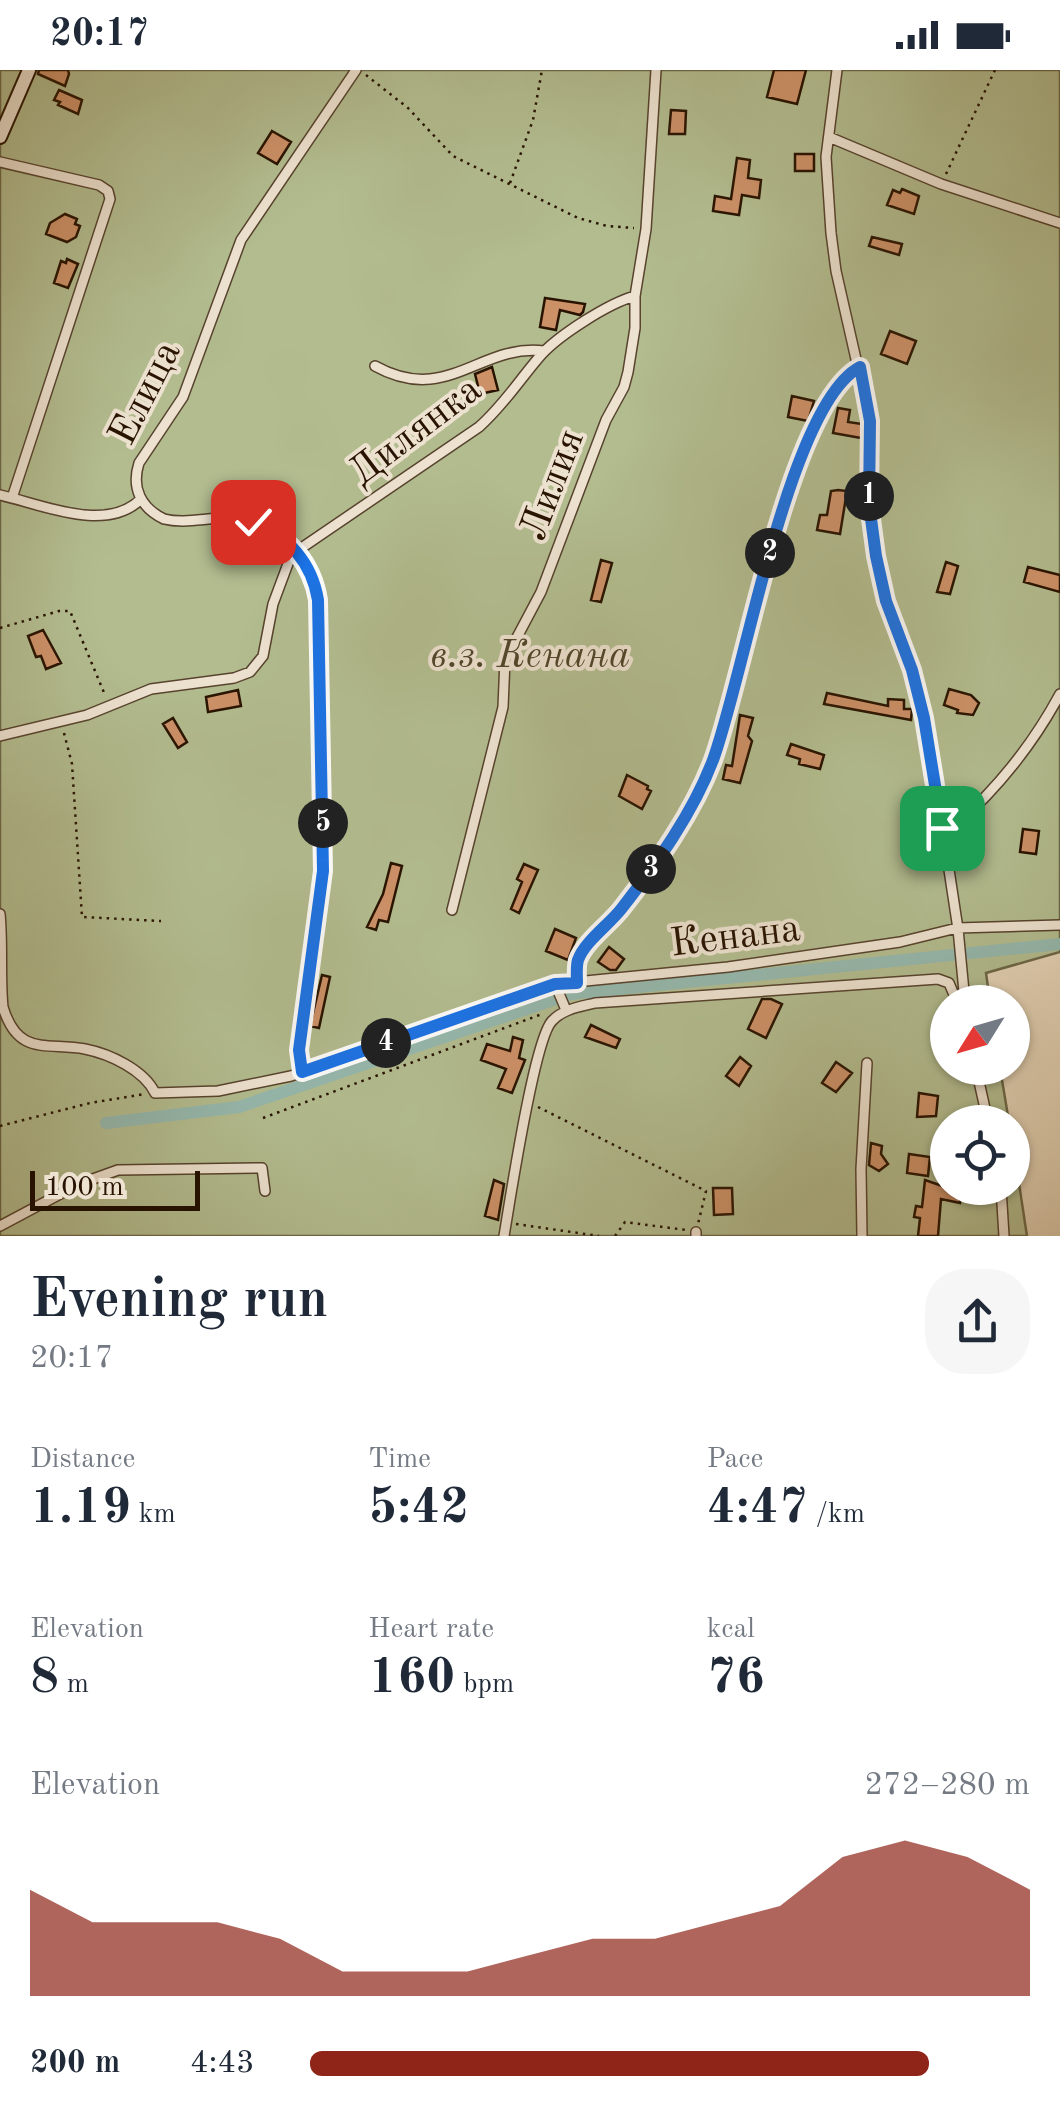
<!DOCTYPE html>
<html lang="en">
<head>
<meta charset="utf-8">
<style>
  :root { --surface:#fff; --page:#f6f6f7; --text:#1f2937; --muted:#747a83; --accent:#8f2418 }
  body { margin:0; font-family:"Old Standard TT",serif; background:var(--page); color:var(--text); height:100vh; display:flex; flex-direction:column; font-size:38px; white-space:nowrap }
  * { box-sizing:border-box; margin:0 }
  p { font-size:32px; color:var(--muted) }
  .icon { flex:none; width:55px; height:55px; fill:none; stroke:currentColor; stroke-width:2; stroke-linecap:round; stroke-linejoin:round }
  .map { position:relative; height:1166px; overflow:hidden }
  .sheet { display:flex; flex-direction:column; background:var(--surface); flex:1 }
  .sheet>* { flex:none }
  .needle { width:65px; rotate:233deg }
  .controls { position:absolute; left:930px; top:915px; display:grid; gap:20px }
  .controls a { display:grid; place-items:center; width:100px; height:100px; border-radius:50%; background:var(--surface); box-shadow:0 2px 8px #0004; font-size:50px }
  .scale { position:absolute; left:30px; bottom:25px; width:170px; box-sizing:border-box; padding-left:10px; border:5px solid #281300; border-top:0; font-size:28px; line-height:35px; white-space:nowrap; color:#281300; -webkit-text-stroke:8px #ede2d0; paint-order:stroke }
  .pin { position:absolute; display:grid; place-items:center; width:85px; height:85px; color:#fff; margin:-42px; border-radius:20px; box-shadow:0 5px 15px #0006 }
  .km { position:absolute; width:50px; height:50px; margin:-25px; border-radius:50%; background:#222; color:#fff; font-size:28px; line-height:50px; text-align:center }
  .round { display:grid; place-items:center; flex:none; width:105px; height:105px; border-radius:40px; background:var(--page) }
  .head { display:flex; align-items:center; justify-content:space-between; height:170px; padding:0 30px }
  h1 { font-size:55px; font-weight:700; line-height:75px }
  .stats { display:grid; grid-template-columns:repeat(3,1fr); gap:15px; height:170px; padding:10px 30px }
  .stats div { display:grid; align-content:center }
  .stats b { font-size:50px; font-weight:700 }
  .stats small { font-size:28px; font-weight:400 }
  .stats p { font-size:28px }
  .chart { height:280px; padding:20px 30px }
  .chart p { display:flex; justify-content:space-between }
  .chart svg { width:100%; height:180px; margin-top:10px; fill:var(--accent); opacity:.7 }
  ul { padding:0 30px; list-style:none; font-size:32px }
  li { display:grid; grid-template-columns:160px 120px 1fr; align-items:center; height:75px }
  li i { height:25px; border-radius:12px; background:var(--accent) }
  .status { display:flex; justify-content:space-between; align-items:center; height:70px; padding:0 50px; background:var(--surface); direction:ltr }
  .status svg { height:28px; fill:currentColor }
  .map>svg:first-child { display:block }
  .green { fill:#b2bc8f; stroke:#6d6848; stroke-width:2.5 }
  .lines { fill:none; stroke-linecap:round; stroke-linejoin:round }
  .canal { stroke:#95b8ad; stroke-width:12 }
  .building { fill:#cd9168; stroke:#281300; stroke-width:2.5 }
  .street-casing { stroke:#57432e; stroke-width:12 }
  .secondary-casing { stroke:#281300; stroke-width:16 }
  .path { stroke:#281300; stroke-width:2.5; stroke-dasharray:2.5 5; stroke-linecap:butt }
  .street { stroke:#ede2d0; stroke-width:9 }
  .secondary { stroke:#ede2d0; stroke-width:12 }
  .route-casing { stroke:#fff; stroke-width:20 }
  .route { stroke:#1a73e8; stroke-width:12 }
  .labels { text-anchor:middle; stroke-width:8; stroke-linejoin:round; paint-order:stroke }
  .street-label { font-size:40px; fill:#281300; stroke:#ede2d0 }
  .park-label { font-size:40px; font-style:italic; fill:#51462b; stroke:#ede2d0 }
</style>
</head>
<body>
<div class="status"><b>20:17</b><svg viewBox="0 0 49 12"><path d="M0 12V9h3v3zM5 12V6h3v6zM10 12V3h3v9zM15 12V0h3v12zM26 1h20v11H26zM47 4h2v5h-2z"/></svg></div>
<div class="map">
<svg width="1060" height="1166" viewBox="0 0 1060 1166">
  <rect width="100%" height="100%" fill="#e3d3b6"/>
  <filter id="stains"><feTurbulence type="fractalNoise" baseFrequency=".002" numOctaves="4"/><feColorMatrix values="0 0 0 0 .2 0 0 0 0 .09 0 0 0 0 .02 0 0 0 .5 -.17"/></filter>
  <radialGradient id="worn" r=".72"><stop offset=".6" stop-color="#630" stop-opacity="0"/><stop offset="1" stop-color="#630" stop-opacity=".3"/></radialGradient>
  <path class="green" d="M0,0h1060v882l-74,21 4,29h-42v66h52l9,54h-61v66h64l1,-44 14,92h-1027z"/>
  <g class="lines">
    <path class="canal" d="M106,1053l133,-16 332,-113 489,-50"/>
  </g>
  <path class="building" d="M39,0h29l1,4 -4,12 -27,-12z
    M774,0h32l-9,34 -30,-7z
    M59,20l23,10 -4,14 -20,-9 2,-3 -6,-2z
    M671,40l15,1 -1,23h-16z
    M272,61l19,11 -14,22 -19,-11z
    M795,84h19v17h-19z
    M737,88l13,2 -2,18 13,2 -2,18 -17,-3 -3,20 -26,-4 2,-15 16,3z
    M902,119l17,7 -5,18 -27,-9 6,-15 7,3z
    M65,144l12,5 -2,5 5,2 -4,11 -9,5 -21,-8 4,-11z
    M872,167l30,7 -3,11 -30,-9z
    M67,189l11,5 -10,24 -14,-5 7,-22 5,2z
    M545,228l40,6 -2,8 -3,3 -20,-5 -4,20 -16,-3z
    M890,261l26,10 -9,23 -26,-10z
    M492,297l6,23 -18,4 -5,-20z
    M792,326l22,5 -6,20 -20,-4z
    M838,338l12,2 -2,12 14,2 -1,14 -28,-5z
    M838,420l9,1 -7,43 -23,-4 3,-15h7l4,-24z
    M601,490l11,3 -11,39 -10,-2z
    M946,492l12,4 -8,28 -13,-2z
    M1028,497l32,8v17l-36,-10z
    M43,560l18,33 -15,6 -5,-13 -5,1 -8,-21z
    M949,619l22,6 8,8 -6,12 -16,-2 1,-3 -14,-5z
    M238,620l3,16 -33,6 -2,-15z
    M827,623l61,13v-7l16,1v9h8l-1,11 -87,-16z
    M740,645l13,3 -5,18 4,5 -12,42 -17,-4 3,-14 6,1z
    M173,648l14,24 -9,6 -15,-24z
    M791,674l33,11 -4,14 -21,-5 1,-5 -13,-4z
    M627,705l21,11 -1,3 4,2 -9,18 -23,-13z
    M1023,759l16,2 -3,23 -16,-2z
    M391,793l11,3 -14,56 -9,-2 -3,10 -9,-3 16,-33z
    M524,794l14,6 -19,43 -8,-4 11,-27 -5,-3z
    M555,859l21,9 -8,22 -22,-9z
    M609,877l15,12 -8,11h-6l-12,-8z
    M322,905l8,2 -11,51 -9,-2z
    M762,929h9l11,5 -16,34 -18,-9z
    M591,955l29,14 -4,9 -31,-11z
    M513,967l10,3 -4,18 6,2 -13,33 -14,-5 8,-19 -25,-9 6,-16 23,7z
    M740,987l11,9 -12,20 -13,-10z
    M836,992l16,11 -16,19 -14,-9z
    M919,1023l19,3 -2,20 -19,1z
    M871,1073l11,3 -1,8 7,10 -9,7 -10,-6z
    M909,1084l21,3 -2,19 -21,-3z
    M494,1110l10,4 -6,36 -13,-4z
    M925,1110l23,8h14l-2,15 -19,-4 -3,37h-20l2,-18 -6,-1 2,-11 6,1z
    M713,1118h19l1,26 -19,1z"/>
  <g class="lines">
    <g class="street-casing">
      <path id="street" d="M837,0l-11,87 5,76 5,38 34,150 -1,83 7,52 10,45 25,69 18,68 29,191 7,73
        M829,67l112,47 119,39
        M0,92l99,23 9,6 2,8 -98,299
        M375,296c72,40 105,-23 169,-15
        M0,425c41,9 106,39 141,4
        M0,666l87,-21 64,-26 83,-11 16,-6 13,-16 10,-52 16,-43 8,-10 182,-124c25,-22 41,-48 62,-72 18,-20 68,-52 94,-59
        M942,758l12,-1c44,-39 78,-81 106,-133
        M452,840l51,-203 2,-47 36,-68 65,-172 18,-33 4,-15 7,-44v-32l11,-67 10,-159
        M0,844c3,29 0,65 3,93 15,50 44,35 82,42 25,5 59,21 70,44l63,-2 73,-15 264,-92 173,-17 172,-25 57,-14 103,-3
        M577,913c0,-7 -1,-16 1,-23 7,-19 32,-36 44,-52 33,-42 70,-91 89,-141 8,-24 16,-48 23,-72 21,-73 61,-293 126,-328
        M555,914l11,26
        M976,998l12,54
        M302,1003l-3,-23 24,-179 -6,-280c-13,-41 -45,-73 -91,-73 -21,0 -42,6 -62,1 -23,-11 -33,-31 -25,-56l44,-66 58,-157 115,-170
        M1001,1118l3,48
        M0,1156l79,-42 39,-14 144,-2 3,23
        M696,1162v4
        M504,1166c6,-35 30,-196 48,-215 11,-12 27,-14 43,-18l343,-24 11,4 8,19
        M862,1166l-1,-67 6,-106"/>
    </g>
    <g class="secondary-casing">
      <path id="secondary" d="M0,67l29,-67"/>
    </g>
    <path class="path" d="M366,5l42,33 45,48 125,62 29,8 27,2
      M946,104l49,-104
      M510,113l23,-63 9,-50
      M0,558l59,-17h11l35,84
      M64,663l8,31 10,153 79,4
      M538,1037l168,84 -8,33
      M263,1048l279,-104
      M0,1056l90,-23 55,-9
      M516,1154l83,12
      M615,1166l10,-14 61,8"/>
    <use href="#street" class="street"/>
    <use href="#secondary" class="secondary"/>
  </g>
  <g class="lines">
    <g class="route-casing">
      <path id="route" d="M253,452c35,13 59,41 65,78l5,271 -24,179 3,22 253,-88 22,-1c0,-7 -1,-16 1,-23 7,-19 32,-36 44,-52 35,-45 71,-95 91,-148 31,-83 76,-356 147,-393l10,54 -1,83 7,52 10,45 26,69 12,48 18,110"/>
    </g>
    <use href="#route" class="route"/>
  </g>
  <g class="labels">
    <g class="street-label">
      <text transform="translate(143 322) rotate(-63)" y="14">Елица</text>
      <text transform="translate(414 359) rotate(-37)" y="14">Дилянка</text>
      <text transform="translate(550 414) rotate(-69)" y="14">Лилия</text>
      <text transform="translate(735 864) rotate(-7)" y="14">Кенана</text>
    </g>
    <g class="park-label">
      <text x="530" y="597">в.з. Кенана</text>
    </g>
  </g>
  <rect width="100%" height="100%" filter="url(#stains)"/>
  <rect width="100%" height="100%" fill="url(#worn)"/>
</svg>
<div class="controls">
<a><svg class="needle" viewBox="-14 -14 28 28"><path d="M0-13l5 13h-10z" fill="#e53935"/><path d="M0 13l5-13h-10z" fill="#747a83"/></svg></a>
<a><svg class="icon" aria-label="locate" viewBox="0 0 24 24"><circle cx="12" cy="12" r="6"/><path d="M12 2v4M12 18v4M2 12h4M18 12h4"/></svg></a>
</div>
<div class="scale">100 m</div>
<div class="pin" style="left:942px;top:758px;background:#1e9e55"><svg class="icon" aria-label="arrive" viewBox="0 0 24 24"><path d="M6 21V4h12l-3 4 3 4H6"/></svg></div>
<div class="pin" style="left:253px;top:452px;background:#d93025"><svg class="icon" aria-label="check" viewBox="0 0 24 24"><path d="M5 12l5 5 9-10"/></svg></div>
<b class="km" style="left:869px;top:426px">1</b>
<b class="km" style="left:770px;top:483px">2</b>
<b class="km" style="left:651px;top:799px">3</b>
<b class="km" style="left:386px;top:973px">4</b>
<b class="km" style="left:323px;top:753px">5</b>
</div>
<section class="sheet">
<div class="head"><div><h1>Evening run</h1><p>20:17</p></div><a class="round"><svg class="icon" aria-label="share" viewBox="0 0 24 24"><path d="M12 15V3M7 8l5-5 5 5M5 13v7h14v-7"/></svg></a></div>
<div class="stats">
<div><p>Distance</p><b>1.19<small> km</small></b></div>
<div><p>Time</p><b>5:42</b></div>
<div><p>Pace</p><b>4:47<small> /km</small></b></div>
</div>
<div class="stats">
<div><p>Elevation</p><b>8<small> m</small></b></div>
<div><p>Heart rate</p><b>160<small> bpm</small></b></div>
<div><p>kcal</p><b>76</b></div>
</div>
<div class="chart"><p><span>Elevation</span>272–280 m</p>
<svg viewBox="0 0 160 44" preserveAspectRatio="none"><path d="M0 44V18L10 26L20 26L30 26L40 30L50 38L60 38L70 38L80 34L90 30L100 30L110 26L120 22L130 10L140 6L150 10L160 18V44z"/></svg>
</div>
<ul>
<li><b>200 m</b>4:43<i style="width:86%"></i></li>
</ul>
</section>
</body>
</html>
